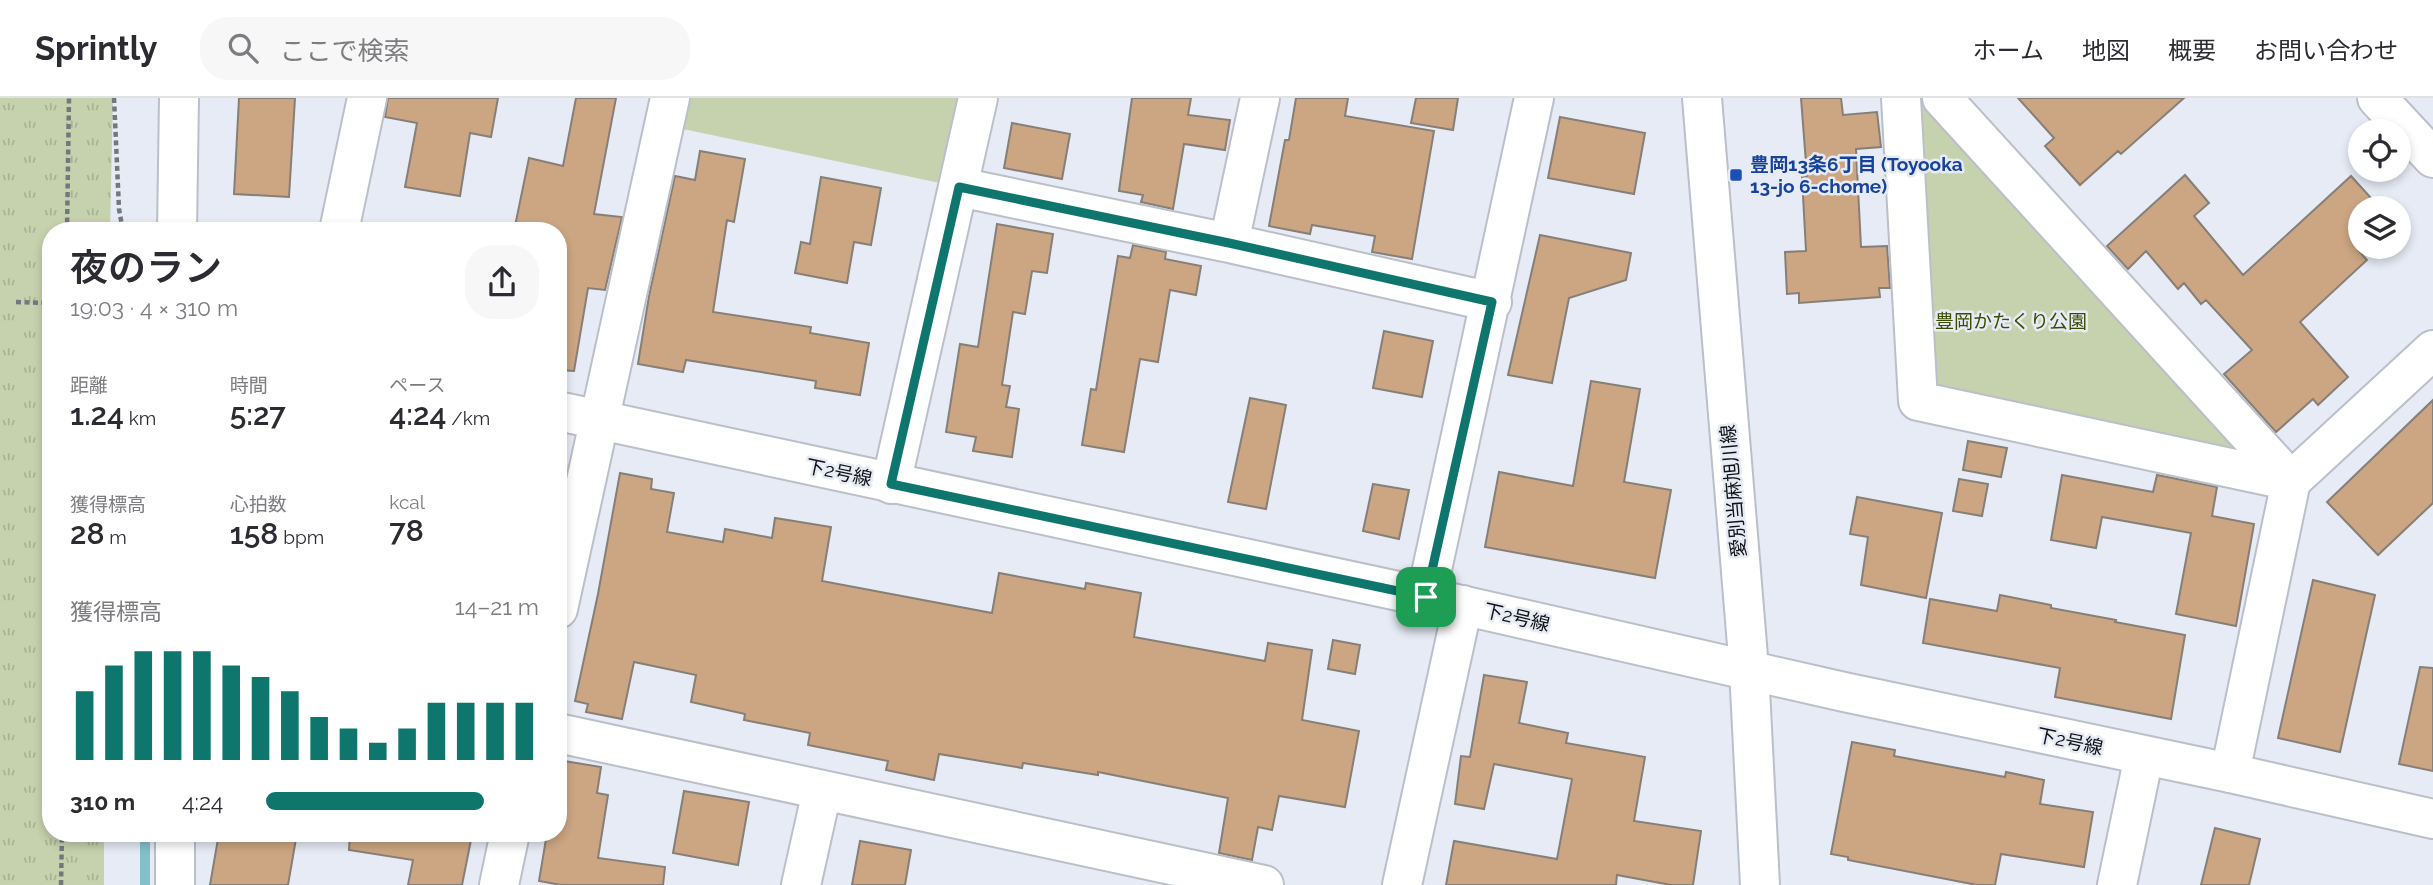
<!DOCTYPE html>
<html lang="ja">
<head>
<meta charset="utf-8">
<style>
  :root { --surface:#fff; --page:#f7f7f7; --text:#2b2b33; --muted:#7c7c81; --line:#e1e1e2; --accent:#0f766e }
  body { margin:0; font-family:Raleway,"Noto Sans JP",sans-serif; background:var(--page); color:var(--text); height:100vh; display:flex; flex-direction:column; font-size:26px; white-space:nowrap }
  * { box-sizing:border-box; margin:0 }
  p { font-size:23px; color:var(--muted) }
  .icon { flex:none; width:38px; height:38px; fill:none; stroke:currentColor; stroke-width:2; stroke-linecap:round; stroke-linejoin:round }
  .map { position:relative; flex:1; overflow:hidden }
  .sheet { position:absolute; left:42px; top:124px; width:525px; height:620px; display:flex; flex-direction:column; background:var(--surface); border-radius:28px; box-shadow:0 4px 10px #0003 }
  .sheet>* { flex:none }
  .buttons { position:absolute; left:2348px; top:21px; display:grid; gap:14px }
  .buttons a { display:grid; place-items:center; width:63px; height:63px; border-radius:50%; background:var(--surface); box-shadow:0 4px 10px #0003; font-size:35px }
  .pin { position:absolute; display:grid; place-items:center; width:60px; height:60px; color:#fff; margin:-30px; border-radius:14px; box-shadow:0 4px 10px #0006 }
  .round { display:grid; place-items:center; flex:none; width:74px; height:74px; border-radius:28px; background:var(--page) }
  .headline { display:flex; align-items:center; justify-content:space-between; height:119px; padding:0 28px }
  h1 { font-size:38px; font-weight:600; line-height:52px }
  .figures { display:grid; grid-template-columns:repeat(3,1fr); gap:10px; height:119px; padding:7px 28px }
  .figures div { display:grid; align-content:center }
  .figures b { font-size:30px; font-weight:600 }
  .figures small { font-size:19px; font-weight:400 }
  .figures p { font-size:19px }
  .chart { height:196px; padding:14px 28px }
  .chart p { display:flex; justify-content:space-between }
  .chart svg { width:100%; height:126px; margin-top:7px; stroke:var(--accent); stroke-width:6 }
  ul { padding:0 28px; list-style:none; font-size:23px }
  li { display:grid; grid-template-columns:112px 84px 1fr; align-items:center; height:52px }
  li i { height:18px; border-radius:9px; background:var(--accent) }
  header { display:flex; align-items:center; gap:42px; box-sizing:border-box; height:98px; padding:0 35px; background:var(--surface); border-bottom:2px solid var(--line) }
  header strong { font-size:33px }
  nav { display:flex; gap:38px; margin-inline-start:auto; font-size:24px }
  .search { width:490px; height:63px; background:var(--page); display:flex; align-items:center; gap:18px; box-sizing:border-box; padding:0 24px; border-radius:28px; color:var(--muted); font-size:26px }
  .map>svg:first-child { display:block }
  .grass { fill:url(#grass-tufts) }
  .green { fill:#c6d1ae }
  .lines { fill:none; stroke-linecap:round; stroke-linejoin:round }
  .stream { stroke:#82c1c8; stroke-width:10 }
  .building { fill:#cca683; stroke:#867f77; stroke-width:2 }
  .street-casing { stroke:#bbbfc9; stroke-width:42 }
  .secondary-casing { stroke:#bbbfc9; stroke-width:42 }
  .primary-casing { stroke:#bbbfc9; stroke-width:42 }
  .path { stroke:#74777e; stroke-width:4.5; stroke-dasharray:5 3.5; stroke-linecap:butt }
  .street { stroke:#fff; stroke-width:38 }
  .secondary { stroke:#fff; stroke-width:38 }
  .primary { stroke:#fff; stroke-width:38 }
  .route-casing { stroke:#fff; stroke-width:14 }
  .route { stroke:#0f766e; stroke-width:9 }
  .transit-dot { fill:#1a4fb4; stroke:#e6ebf5; stroke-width:2.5 }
  .labels { text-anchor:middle; stroke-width:5; stroke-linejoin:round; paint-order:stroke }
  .transit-label { font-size:19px; font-weight:bold; fill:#164399; stroke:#e6ebf5; text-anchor:start }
  .park-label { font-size:19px; fill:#3b4b00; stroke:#e6ebf5 }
  .street-label { font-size:19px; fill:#101115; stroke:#e6ebf5 }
</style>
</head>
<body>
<header>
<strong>Sprintly</strong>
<div class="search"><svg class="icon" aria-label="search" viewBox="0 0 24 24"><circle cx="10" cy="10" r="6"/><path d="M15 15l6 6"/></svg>ここで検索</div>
<nav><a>ホーム</a><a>地図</a><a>概要</a><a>お問い合わせ</a></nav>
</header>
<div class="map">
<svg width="2433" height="787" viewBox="0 0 2433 787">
  <defs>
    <pattern id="grass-tufts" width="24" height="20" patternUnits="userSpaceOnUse" patternTransform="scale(1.75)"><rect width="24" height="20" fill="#c6d1ae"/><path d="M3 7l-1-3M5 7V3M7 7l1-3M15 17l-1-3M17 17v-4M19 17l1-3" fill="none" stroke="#a9b295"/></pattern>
  </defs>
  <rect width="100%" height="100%" fill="#e6ebf5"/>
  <path class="grass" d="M0,0h113l-3,133h-59v602h53v52h-104z"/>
  <path class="green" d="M670,0h308l-19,89 -295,-62z
    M1901,0h41l349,383 -373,-80z"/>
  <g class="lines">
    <path class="stream" d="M145,735v52"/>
  </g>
  <path class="building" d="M239,0h56l-6,99 -55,-3z
    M388,0h110l-7,39 -21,-4 -10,63 -55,-9 12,-64 -32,-6z
    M576,0h40l-22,116 28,3 -17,73 -17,-2 -14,83 -16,-1v-139h-44l15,-73 34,8z
    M1132,0h59l-3,17 42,5 -5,30 -41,-6 -11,65 -32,-7 2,-7 -24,-4z
    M1296,0h52l-3,18 89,15 -22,128 -40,-7 3,-16 -63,-11 -2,9 -41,-8 16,-86h4z
    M1416,0h42l-5,32 -42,-7z
    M1801,0h40l2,17 34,-3 4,35 -25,2 5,98 26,-1 3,42h-11l1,9 -81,6v-10l-12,1 -2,-42 21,-1 -4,-74 5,-1z
    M2018,0h166l-63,56 -3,-3 -38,34 -35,-39 9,-8z
    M1560,19l85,16 -11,61 -86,-16z
    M1012,25l58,11 -8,45 -58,-11z
    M700,53l45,8 -11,63 -7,-2 -14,92 98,15 -1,6 59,10 -9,52 -45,-7 1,-7 -130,-21 -3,12 -45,-8 11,-68 26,-120 20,4z
    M2185,77l24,28 -15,13 49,59 108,-99 29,32h-19l1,39 -4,3 9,10 -67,62 48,55 -30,28 -5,-6 -37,33 -52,-58 28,-24 -46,-50 -5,4 -17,-21 -6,6 -32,-38 -18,18 -21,-23z
    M821,79l60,11 -10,57 -17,-3 -7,41 -52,-10 6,-31 9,2z
    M997,126l56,10 -6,39 -15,-2 -7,43 -12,-2 -11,73 8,1 -4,21 13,2 -7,48 -39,-6 3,-14 -30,-5 14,-88 18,3z
    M1540,137l91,18 -5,27 -57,18 -17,85 -44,-8z
    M1133,147l33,7 -1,7 36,7 -5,29 -26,-5 -12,72 -18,-3 -16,93 -42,-7 9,-56 5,1 22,-134 12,2z
    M1384,233l49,10 -11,56 -49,-9z
    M1591,283l49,8 -16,93 47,8 -16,88 -170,-31 14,-75 74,14z
    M1250,300l36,7 -20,104 -38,-7z
    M2433,302v103l-55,52 -51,-53z
    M1968,343l39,7 -6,29 -38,-7z
    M620,375l32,6 -1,10 23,4 -7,39 56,10 2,-13 47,9 3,-20 56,9 -9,54 170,32 7,-40 86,16 1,-6 55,10 -7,44 131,24 3,-18 44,7 -10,70 57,11 -14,76 -66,-11 -7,34 -14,-3 -6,33 -33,-7 9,-55 -130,-26v3l-75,-12 -1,5 -83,-14 -5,26 -48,-10 2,-9 -80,-16 2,-12 -66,-13 1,-6 -54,-12 5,-27 -62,-13 -12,57 -36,-7 2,-8 -13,-3 23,-107z
    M2062,377l91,17 4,-17 60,12 -5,29 42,8 -18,102 -60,-12 15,-81 -89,-16 -6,31 -45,-8z
    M1959,381l29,5 -6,32 -29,-5z
    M1373,386l36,6 -10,49 -36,-8z
    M1857,399l85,16 -16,85 -65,-13 7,-48 -18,-3z
    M2313,482l62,15 -35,157 -62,-14z
    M2000,497l51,10v3l65,12 -1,2 70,13 -14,84 -116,-22 5,-29 -137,-25 7,-44 67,12z
    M1333,542l27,5 -5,29 -27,-5z
    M2420,569l13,1v103l-34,-7z
    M1484,577l43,7 -8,41 49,10 -2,10 79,14 -11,64 67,10 -8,54h-22l-54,-10 -1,10h-170l8,-44 103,18 15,-80 -78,-15 -10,45 -29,-5 6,-48 9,1z
    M1852,644l43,8 -1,6 111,21 1,-5 38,8 -4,24 53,8 -9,55 -83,-13 -6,31h-18l-129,-25v-3l-17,-3z
    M558,662l43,7 -4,26 11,2 -10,63 67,9 -2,18h-102l-22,-4 8,-48h11z
    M684,693l65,11 -11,63 -65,-12z
    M2215,730l45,11 -11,46h-48z
    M219,735h78l-9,52h-78z
    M350,735h83l38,7 -9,45h-54l5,-25 -64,-10z
    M860,743l51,9 -6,35h-53z"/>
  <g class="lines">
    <g class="street-casing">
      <path id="street" d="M1901,0l17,303 373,80
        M1942,0l349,383
        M959,89l270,56 263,59
        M177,133l2,-133
        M339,133l28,-133
        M1229,145l31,-145
        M891,386l87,-386
        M1426,499l108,-499
        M558,511l112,-511
        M558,635l706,152
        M2230,675l61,-292 142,-131
        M175,735v52
        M499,787l11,-52
        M801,787l21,-94
        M1402,787l61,-280
        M2117,787l27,-129"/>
    </g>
    <g class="secondary-casing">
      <path id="secondary" d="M2377,0l56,60
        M558,313l868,186 418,95 386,81 203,46"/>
    </g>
    <g class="primary-casing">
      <path id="primary" d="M1702,0l47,571 11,216"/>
    </g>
    <path class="path" d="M114,0l5,111 4,22
      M67,133l2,-133
      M16,204l35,1
      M61,787l1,-52"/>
    <use href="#street" class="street"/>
    <use href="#secondary" class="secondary"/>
    <use href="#primary" class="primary"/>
  </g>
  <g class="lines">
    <g class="route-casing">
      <path id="route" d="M959,89l270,56 263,59 -66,295 -535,-113z"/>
    </g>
    <use href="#route" class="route"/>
  </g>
  <rect class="transit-dot" x="1729" y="70" width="14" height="14" rx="3.5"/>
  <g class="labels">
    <g class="transit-label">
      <text x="1750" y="73">豊岡13条6丁目 (Toyooka<tspan x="1750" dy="22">13-jo 6-chome)</tspan></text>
    </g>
    <g class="park-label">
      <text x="2011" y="230">豊岡かたくり公園</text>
    </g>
    <g class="street-label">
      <text transform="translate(839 374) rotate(12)" y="7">下2号線</text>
      <text transform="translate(1733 393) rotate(-95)" y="7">愛別当麻旭川線</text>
      <text transform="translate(1517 519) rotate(13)" y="7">下2号線</text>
      <text transform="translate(2070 643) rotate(12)" y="7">下2号線</text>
    </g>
  </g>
</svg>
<div class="buttons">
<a><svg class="icon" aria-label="locate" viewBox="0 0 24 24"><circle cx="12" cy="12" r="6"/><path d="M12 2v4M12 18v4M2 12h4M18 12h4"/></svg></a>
<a><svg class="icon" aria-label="layers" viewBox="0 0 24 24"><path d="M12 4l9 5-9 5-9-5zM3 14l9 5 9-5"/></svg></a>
</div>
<div class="pin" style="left:1426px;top:499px;background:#1e9e55"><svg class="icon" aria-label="arrive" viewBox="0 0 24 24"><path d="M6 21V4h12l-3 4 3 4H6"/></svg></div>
<section class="sheet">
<div class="headline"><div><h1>夜のラン</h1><p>19:03 · 4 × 310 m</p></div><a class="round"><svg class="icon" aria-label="share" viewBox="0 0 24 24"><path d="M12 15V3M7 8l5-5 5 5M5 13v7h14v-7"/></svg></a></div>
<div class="figures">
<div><p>距離</p><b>1.24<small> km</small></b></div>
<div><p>時間</p><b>5:27</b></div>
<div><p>ペース</p><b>4:24<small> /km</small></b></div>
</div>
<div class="figures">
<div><p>獲得標高</p><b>28<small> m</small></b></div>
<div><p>心拍数</p><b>158<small> bpm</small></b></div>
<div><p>kcal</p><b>78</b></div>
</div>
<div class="chart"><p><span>獲得標高</span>14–21 m</p>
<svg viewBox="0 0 160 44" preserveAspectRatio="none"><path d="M5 44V20M15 44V11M25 44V6M35 44V6M45 44V6M55 44V11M65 44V15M75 44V20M85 44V29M95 44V33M105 44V38M115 44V33M125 44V24M135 44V24M145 44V24M155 44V24"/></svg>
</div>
<ul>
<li><b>310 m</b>4:24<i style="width:80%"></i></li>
</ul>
</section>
</div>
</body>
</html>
